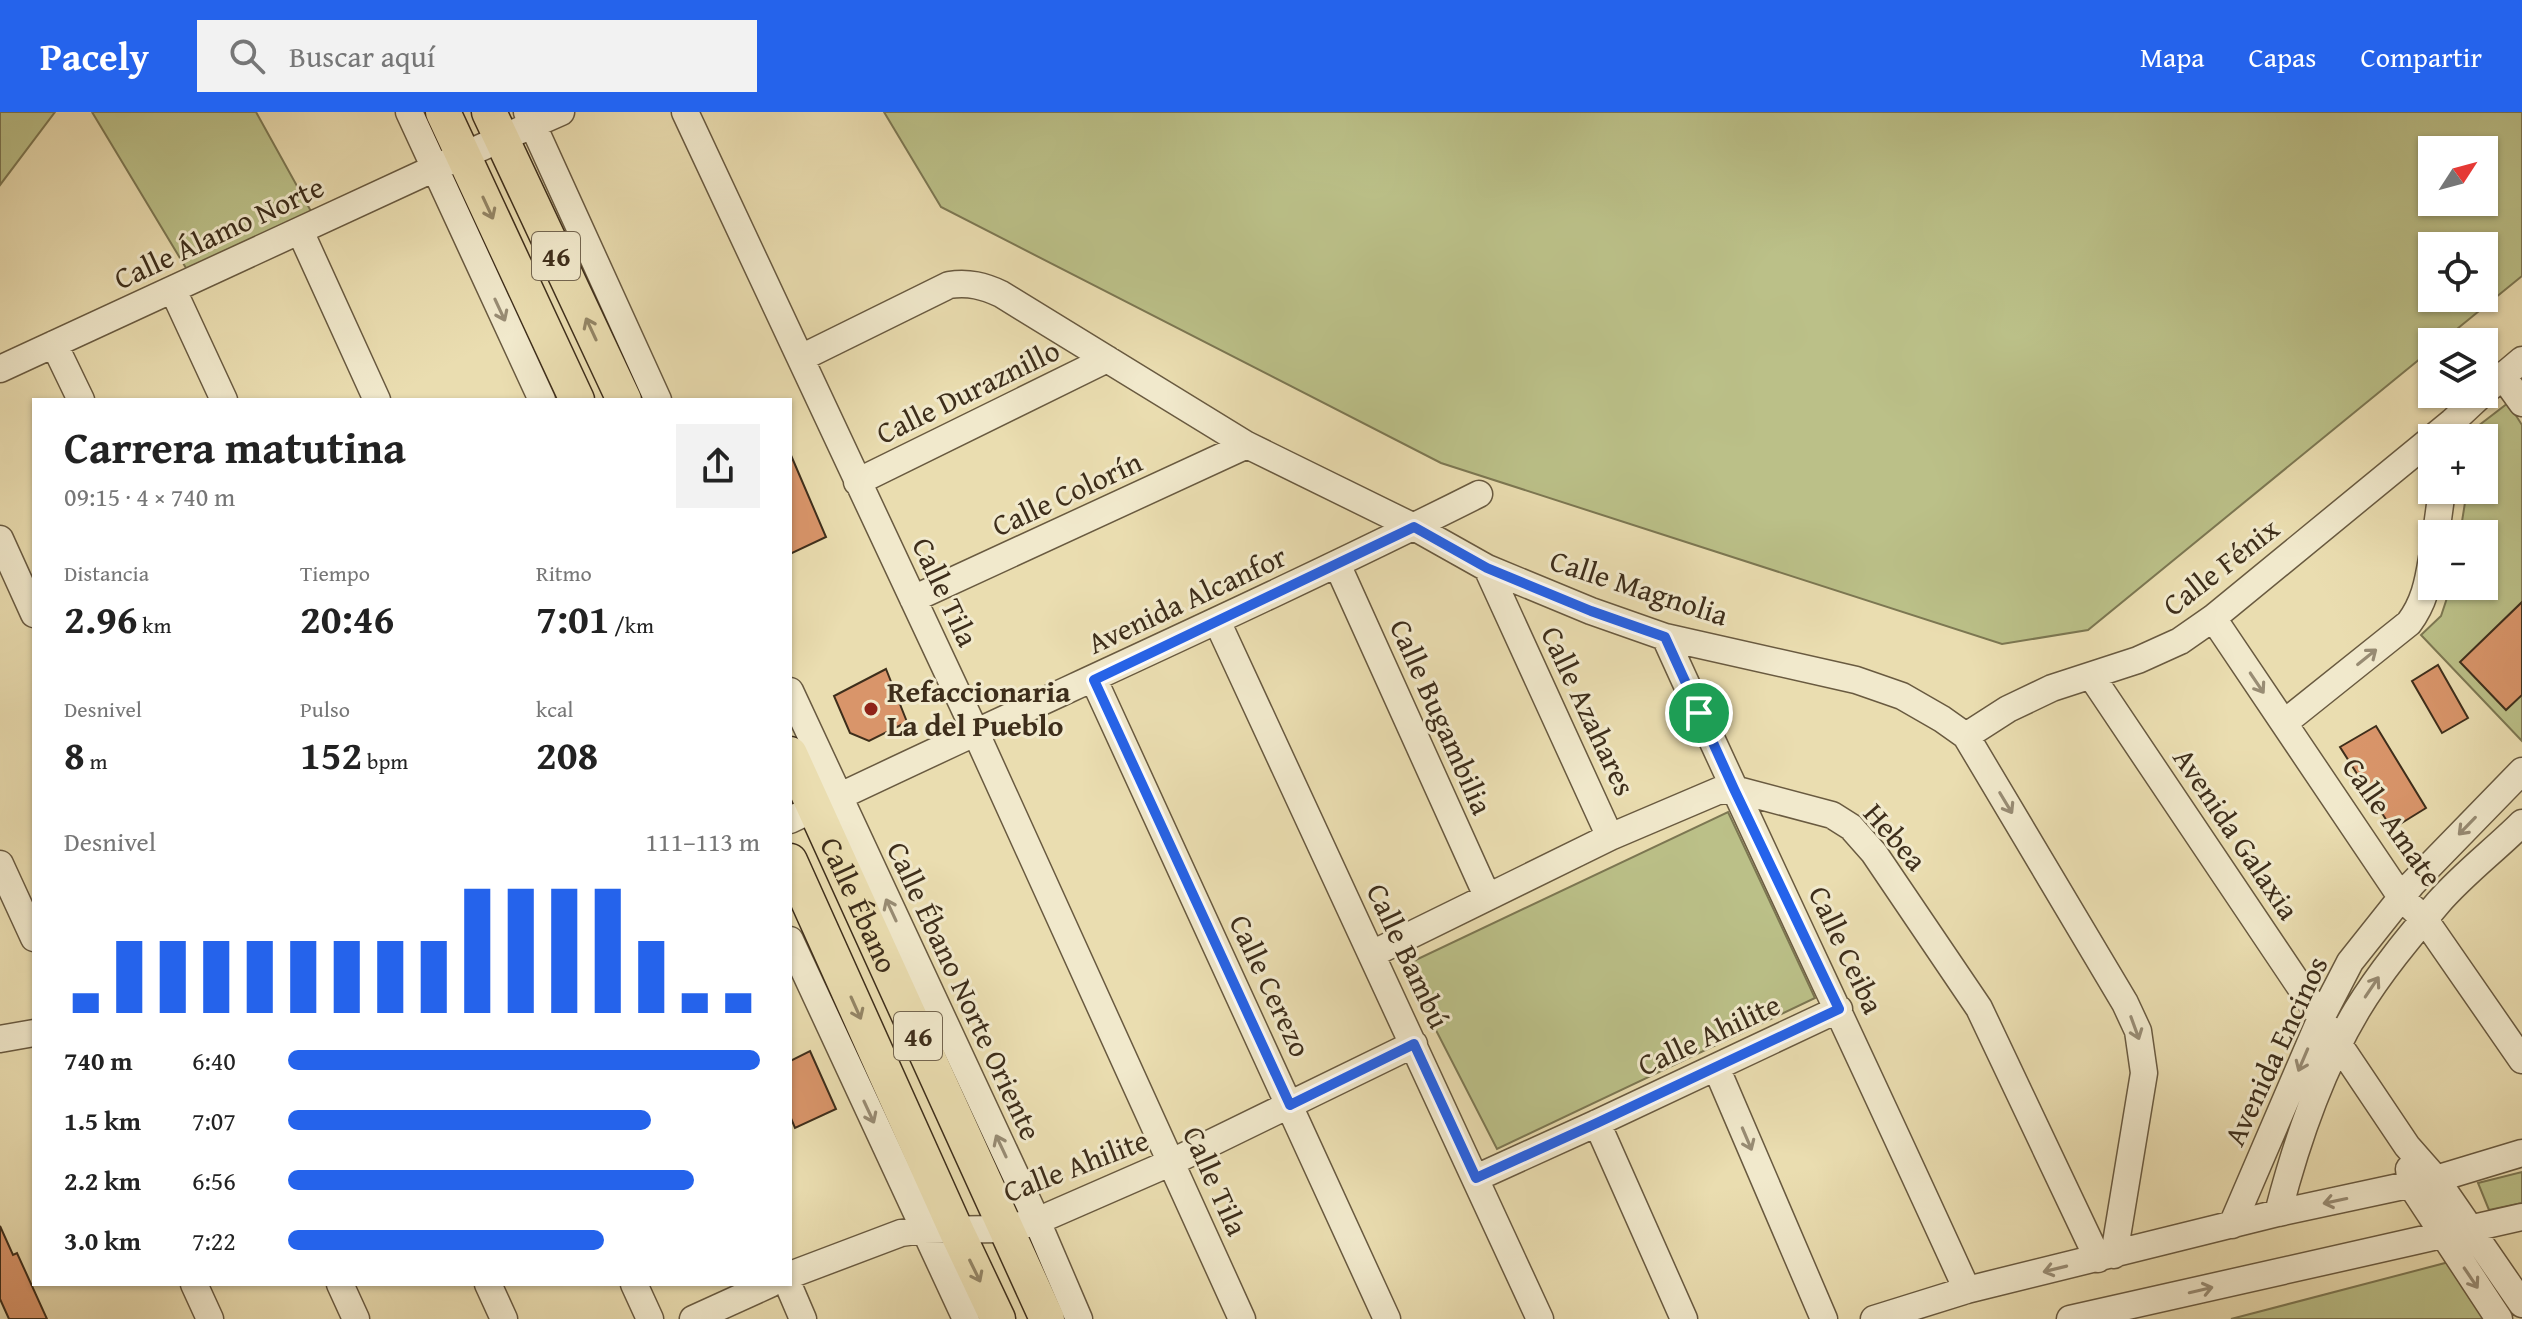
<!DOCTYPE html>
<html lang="es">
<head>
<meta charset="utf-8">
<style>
  :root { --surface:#fff; --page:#f2f2f2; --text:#222; --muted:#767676; --accent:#2563eb }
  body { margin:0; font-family:"Gentium Book Plus",serif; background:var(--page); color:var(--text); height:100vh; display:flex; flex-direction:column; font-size:30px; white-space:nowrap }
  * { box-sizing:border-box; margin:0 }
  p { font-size:26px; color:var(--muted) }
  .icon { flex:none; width:44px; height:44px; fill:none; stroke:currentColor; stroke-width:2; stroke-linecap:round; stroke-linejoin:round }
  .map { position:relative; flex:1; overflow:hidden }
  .panel { position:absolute; left:32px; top:286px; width:760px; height:888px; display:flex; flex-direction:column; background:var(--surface); border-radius:0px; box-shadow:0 2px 6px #0004 }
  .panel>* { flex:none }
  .needle { width:52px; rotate:54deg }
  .tools { position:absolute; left:2418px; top:24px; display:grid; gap:16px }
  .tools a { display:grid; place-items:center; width:80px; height:80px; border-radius:0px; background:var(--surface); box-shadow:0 2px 6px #0004; font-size:40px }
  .pin { position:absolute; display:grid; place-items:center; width:68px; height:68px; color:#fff; margin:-34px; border:4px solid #fff; border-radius:50%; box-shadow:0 2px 8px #0007 }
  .round { display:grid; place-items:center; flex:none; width:84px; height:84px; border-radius:0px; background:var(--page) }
  .head { display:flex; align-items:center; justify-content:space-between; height:136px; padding:0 32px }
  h1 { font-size:44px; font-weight:700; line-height:60px }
  .stats { display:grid; grid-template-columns:repeat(3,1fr); gap:12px; height:136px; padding:8px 32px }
  .stats div { display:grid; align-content:center }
  .stats b { font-size:40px; font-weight:700 }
  .stats small { font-size:22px; font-weight:400 }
  .stats p { font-size:22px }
  .chart { height:224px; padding:16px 32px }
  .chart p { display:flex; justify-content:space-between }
  .chart svg { width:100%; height:144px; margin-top:8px; stroke:var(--accent); stroke-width:6 }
  ul { padding:0 32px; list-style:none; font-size:26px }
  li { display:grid; grid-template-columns:128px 96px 1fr; align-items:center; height:60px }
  li i { height:20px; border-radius:10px; background:var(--accent) }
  header { display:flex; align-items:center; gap:48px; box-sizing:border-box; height:112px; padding:0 40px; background:var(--accent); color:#fff }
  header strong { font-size:38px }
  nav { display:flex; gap:44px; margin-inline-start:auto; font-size:28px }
  .search { width:560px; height:72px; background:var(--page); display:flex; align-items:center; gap:20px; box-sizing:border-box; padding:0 28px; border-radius:0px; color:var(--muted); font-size:30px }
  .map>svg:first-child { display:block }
  .green { fill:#bbc088; stroke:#7c7752; stroke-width:2; fill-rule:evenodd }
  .building { fill:#d9956a; stroke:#3e2e1b; stroke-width:2 }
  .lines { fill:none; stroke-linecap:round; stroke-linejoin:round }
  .minor-casing { stroke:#695a40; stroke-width:29 }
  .major-casing { stroke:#3e2e1b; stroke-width:37 }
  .minor { stroke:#f1e9cc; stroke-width:26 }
  .major { stroke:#eaddb0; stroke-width:34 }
  .oneway { stroke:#948666 }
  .oneway2 { stroke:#988c74 }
  .route-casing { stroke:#fff; stroke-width:16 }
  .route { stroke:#2563eb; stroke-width:10 }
  .poi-dot { fill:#8f2418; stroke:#f1e9cc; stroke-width:3 }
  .labels { text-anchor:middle; stroke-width:6; stroke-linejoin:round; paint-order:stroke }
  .shield { fill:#f1e9cc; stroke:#746650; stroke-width:2 }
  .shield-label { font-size:28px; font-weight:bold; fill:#3e2e1b }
  .street-label { font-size:30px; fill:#3e2e1b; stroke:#f1e9cc }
  .poi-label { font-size:30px; font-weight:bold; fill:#3e2e1b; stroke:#f1e9cc; text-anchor:start }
</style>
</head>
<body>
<header>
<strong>Pacely</strong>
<div class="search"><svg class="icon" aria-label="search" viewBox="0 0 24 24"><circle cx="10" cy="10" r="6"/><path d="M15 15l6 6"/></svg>Buscar aquí</div>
<nav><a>Mapa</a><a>Capas</a><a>Compartir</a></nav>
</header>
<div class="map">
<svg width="2522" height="1207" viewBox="0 0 2522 1207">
  <rect width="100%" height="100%" fill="#eaddb0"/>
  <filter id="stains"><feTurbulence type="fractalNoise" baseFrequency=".0025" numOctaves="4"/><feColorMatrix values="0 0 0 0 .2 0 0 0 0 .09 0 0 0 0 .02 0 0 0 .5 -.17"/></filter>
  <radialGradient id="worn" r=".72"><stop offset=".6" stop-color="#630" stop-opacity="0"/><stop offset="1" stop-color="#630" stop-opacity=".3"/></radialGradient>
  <path class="green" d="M0,0h55l-55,73z
    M92,0h164l56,101 -123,60z
    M884,0h1638v164l-81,66h-9v7l-344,281 -86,14 -561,-181 -500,-256zM2484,38v52h-52v-52zM2484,134v52h-52v-52z
    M2508,291l14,22v316l-101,-106 20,-19 10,-30h33v-52h-24l7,-44h17v-52h-8l2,-12z
    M1728,700l87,186 -318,151 -94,-183z
    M2522,1060v31l-33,7 -11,-27z
    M2449,1150l38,57h-256z"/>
  <path class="building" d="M790,341l36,84 -36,17z
    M2522,490v93l-16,15 -46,-48z
    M2438,553l30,53 -26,15 -30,-52z
    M886,557l21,53 -38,19 -19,-8 -16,-37z
    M2376,614l50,82 -34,21 -52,-82z
    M810,939l26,58 -41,19 -5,-12v-55z
    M0,1114l13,29 4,-2 30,66h-38l-9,-20z"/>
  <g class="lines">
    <g class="minor-casing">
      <path id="minor" d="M409,0l133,288
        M527,0l131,288
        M685,0l290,619 267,588
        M300,119l77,169
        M173,178l51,110
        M54,232l27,56
        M801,246l148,-73c20,-3 35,1 52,9l246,151 167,82 73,41 104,43 74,26 191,43 46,16 40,23 24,17 159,267 13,28 6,42 -30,182
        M0,257l435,-201 126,-56
        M2502,263l20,28
        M2484,280l38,-32
        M857,370l250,-123
        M2436,422l6,-44
        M0,427l34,75
        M1337,452l150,332
        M1487,456l123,269
        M913,487l334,-154
        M2213,506l188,279 24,23 97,140
        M1217,509l323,698
        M1665,525c99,219 203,435 302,653
        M2092,565l315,469 29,33 86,125
        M1094,568l293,639
        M790,579l247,530 42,98
        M2284,611l125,-100c15,-20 19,-40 23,-65
        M1966,624l42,-27 44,-21 86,-28 42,-19 33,-23 239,-196 30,-28
        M790,708c229,-110 462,-212 689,-326
        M0,752l34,74
        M790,828l176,379
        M1372,842l238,-117 108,-46 16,-2 98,26 19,12 23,26 105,155 119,251
        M0,927l34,-6
        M1716,955l108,252
        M1597,1011l87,196
        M2409,1057l2,16 88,134
        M1476,1066l121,-55 242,-114
        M2278,1101c18,-70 42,-141 79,-203 23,-38 53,-74 81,-107 25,-29 57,-53 84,-80
        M2232,1113l89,-207 29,-56 62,-78 110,-113
        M790,1163l111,-42 22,-3 82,-1 32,-8 135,-59 242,-118
        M194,1172l16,35
        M340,1172l16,35
        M488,1172l16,35
        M634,1172l16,35
        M788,1172l15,35
        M693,1207l77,-35
        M1874,1207l93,-29 311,-77 158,-34 86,-26
        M2070,1207l452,-102"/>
    </g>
    <g class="major-casing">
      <g id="major">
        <path d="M443,0l134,288"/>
        <path d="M489,0l135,288"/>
        <path id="s1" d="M790,642l257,565"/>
        <path d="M790,749l166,369 42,89"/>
      </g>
    </g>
    <use href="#minor" class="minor"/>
    <use href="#major" class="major"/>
  </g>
  <defs><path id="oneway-shaft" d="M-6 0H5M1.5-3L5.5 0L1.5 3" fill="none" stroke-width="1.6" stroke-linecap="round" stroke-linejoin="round" transform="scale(2)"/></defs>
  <g class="oneway">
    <use href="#oneway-shaft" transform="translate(488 96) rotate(65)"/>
    <use href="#oneway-shaft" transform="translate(591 217) rotate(-115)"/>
    <use href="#oneway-shaft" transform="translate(856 896) rotate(66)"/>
    <use href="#oneway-shaft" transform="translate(975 1159) rotate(64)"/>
  </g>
  <g class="oneway2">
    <use href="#oneway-shaft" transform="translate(500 198) rotate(65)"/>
    <use href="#oneway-shaft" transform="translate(2367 545) rotate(-39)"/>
    <use href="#oneway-shaft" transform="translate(2257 571) rotate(56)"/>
    <use href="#oneway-shaft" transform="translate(2006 691) rotate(59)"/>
    <use href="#oneway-shaft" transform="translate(2467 714) rotate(134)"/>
    <use href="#oneway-shaft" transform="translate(891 798) rotate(-115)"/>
    <use href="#oneway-shaft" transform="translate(2372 875) rotate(-56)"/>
    <use href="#oneway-shaft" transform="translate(2135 916) rotate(70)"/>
    <use href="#oneway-shaft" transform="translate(2303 948) rotate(113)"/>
    <use href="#oneway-shaft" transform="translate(869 1000) rotate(65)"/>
    <use href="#oneway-shaft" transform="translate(1747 1027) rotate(67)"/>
    <use href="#oneway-shaft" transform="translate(1001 1034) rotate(-115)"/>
    <use href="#oneway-shaft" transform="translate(2335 1089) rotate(168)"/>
    <use href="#oneway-shaft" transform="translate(2055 1157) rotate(166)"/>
    <use href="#oneway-shaft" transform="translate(2471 1166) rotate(56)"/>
    <use href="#oneway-shaft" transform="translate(2201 1178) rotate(-13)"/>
  </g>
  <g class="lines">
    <g class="route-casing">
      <path id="route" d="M1414,415l73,41 104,43 74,26 69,152 105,220 -242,114 -121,55 -62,-134 -124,61 -196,-425z"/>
    </g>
    <use href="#route" class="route"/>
  </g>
  <circle class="poi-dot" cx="871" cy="597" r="8"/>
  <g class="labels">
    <g class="shield">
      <rect x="532" y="120" width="48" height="48" rx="6"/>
      <rect x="894" y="900" width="48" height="48" rx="6"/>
    </g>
    <g class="shield-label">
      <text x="556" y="154">46</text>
      <text x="918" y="934">46</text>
    </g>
    <g class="street-label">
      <text transform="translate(219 121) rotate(-25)" y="10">Calle Álamo Norte</text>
      <text transform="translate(968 280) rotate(-26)" y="10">Calle Duraznillo</text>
      <text transform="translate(1067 382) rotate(-25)" y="10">Calle Colorín</text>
      <text transform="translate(2221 455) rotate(-38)" y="10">Calle Fénix</text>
      <text transform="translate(1639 476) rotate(18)" y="10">Calle Magnolia</text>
      <text transform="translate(945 480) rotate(65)" y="10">Calle Tila</text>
      <text transform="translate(1187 488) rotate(-25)" y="10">Avenida Alcanfor</text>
      <text transform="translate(1588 599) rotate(65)" y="10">Calle Azahares</text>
      <text transform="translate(1441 605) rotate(66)" y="10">Calle Bugambilia</text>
      <text transform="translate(2392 710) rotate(55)" y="10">Calle Amate</text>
      <text transform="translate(2236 722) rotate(56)" y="10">Avenida Galaxia</text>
      <text transform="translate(1895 725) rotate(49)" y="10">Hebea</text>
      <text dy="10" stroke="none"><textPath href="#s1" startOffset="166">Calle Ébano</textPath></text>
      <text transform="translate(1846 838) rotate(65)" y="10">Calle Ceiba</text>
      <text transform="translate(1408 844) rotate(65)" y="10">Calle Bambú</text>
      <text transform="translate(1270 874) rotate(65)" y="10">Calle Cerezo</text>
      <text transform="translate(964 879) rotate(65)" y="10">Calle Ébano Norte Oriente</text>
      <text transform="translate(1709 923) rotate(-25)" y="10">Calle Ahilite</text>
      <text transform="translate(2276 939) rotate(-65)" y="10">Avenida Encinos</text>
      <text transform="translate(1076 1054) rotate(-21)" y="10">Calle Ahilite</text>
      <text transform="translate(1215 1069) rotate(66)" y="10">Calle Tila</text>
    </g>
    <g class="poi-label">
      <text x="887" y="590">Refaccionaria<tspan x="887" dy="34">La del Pueblo</tspan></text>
    </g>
  </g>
  <rect width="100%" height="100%" filter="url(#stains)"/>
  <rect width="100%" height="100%" fill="url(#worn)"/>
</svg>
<div class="tools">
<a><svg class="needle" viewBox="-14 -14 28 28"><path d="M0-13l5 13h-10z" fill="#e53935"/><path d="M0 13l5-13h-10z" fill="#767676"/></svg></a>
<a><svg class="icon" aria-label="locate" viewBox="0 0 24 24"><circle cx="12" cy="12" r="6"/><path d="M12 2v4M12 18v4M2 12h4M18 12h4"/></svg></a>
<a><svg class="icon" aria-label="layers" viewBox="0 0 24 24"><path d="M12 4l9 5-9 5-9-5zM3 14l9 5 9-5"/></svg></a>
<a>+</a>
<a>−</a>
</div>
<div class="pin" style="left:1699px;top:601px;background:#1e9e55"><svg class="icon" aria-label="arrive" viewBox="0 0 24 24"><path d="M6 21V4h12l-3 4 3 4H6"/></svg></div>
<section class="panel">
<div class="head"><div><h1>Carrera matutina</h1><p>09:15 · 4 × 740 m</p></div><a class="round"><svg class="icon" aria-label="share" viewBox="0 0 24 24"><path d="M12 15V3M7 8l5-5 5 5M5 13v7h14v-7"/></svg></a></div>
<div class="stats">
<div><p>Distancia</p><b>2.96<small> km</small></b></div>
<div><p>Tiempo</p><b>20:46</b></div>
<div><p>Ritmo</p><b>7:01<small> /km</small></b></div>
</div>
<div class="stats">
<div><p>Desnivel</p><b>8<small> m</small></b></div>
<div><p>Pulso</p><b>152<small> bpm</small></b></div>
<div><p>kcal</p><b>208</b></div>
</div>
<div class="chart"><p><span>Desnivel</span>111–113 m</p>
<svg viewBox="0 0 160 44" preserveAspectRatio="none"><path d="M5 44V38M15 44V22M25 44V22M35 44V22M45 44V22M55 44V22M65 44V22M75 44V22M85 44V22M95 44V6M105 44V6M115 44V6M125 44V6M135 44V22M145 44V38M155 44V38"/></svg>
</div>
<ul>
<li><b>740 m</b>6:40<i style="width:100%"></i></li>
<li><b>1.5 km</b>7:07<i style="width:77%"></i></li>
<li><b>2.2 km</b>6:56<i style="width:86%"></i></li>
<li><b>3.0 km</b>7:22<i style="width:67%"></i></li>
</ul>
</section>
</div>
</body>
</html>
